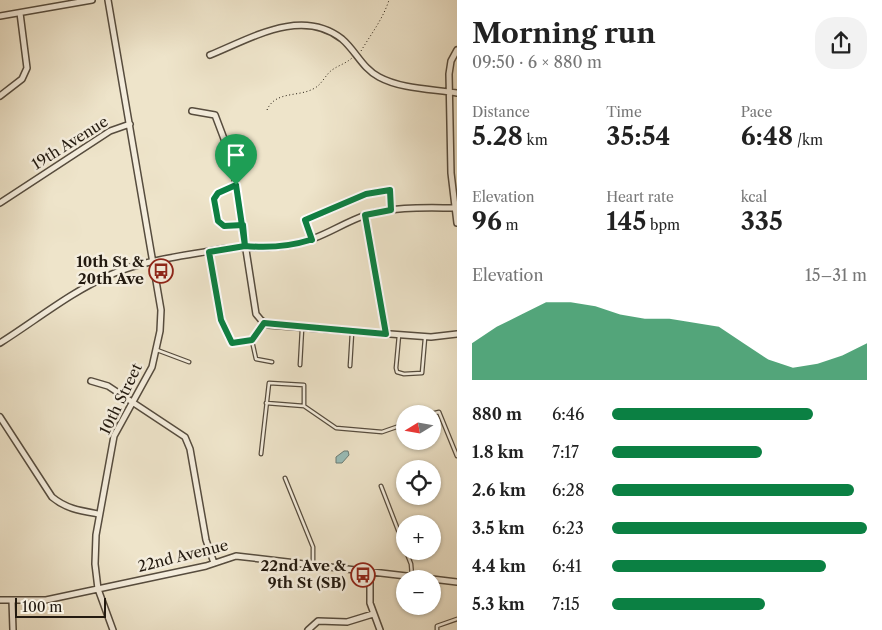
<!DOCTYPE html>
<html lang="en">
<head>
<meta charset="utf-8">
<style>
  :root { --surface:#fff; --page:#f2f2f2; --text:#222; --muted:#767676; --accent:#0b8043 }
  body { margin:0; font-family:"Libre Caslon Text",serif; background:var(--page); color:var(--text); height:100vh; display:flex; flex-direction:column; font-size:19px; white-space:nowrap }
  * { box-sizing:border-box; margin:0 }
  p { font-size:16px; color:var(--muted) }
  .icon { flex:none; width:28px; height:28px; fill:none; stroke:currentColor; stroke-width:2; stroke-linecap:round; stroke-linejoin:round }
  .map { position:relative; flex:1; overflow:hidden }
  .drawer { display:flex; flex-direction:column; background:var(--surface); width:425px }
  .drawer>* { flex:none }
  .needle { width:32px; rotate:259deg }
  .fabs { position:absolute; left:396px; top:405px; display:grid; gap:10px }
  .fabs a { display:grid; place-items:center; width:45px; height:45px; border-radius:50%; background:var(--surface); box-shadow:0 1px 4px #0004; font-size:25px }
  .scale { position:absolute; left:15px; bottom:12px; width:91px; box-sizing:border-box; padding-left:5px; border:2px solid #231a10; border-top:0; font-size:14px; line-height:18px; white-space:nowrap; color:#231a10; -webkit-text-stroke:4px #f4eddd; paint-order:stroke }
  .pin { position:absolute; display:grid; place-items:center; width:42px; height:42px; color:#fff; margin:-51px -21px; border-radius:50% 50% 50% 0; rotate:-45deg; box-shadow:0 0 5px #0007 }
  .pin .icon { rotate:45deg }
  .round { display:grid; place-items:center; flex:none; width:52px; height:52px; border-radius:20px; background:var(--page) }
  .summary { display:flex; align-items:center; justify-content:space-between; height:85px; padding:0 15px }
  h1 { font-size:28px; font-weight:700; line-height:38px }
  .figures { display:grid; grid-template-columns:repeat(3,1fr); gap:8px; height:85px; padding:5px 15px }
  .figures div { display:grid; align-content:center }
  .figures b { font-size:25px; font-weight:700 }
  .figures small { font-size:14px; font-weight:400 }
  .figures p { font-size:14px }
  .chart { height:140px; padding:10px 15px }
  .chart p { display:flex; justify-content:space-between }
  .chart svg { width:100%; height:90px; margin-top:5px; fill:var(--accent); opacity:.7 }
  ul { padding:0 15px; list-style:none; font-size:16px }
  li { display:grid; grid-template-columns:80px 60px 1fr; align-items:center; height:38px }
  li i { height:12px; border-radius:6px; background:var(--accent) }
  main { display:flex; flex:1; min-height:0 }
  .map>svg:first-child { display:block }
  .water { fill:#9abeba; stroke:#6a7c76 }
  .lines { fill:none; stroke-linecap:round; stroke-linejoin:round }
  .service-casing { stroke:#564c3e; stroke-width:5 }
  .minor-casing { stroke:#564c3e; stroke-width:8 }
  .path { stroke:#231a10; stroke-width:1; stroke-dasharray:1 2.5; stroke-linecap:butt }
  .service { stroke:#f4eddd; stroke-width:2.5 }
  .minor { stroke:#f4eddd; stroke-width:5 }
  .route-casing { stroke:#fff; stroke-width:10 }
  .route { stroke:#0b8043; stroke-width:6 }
  .labels { text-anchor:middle; stroke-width:5; stroke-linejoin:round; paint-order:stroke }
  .street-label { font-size:15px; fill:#231a10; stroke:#f4eddd }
  .poi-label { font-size:15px; font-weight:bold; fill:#231a10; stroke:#f4eddd; text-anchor:end }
</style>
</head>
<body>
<main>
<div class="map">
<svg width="457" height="630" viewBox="0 0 457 630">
  <rect width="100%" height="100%" fill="#eee4ca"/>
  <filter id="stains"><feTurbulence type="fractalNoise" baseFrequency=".004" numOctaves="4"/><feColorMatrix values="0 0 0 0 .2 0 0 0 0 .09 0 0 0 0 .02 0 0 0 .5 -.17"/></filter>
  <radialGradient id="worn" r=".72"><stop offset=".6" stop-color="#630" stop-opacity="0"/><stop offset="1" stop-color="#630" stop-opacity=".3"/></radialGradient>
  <path class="water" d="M344,451h4l1,4 -7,8h-6v-6z"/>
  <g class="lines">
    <g class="service-casing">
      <path id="service" d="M236,185l-19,8 -3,6 4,22 6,5 18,-1
        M311,238l-6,-18 61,-27 24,-3 1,20
        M209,252l12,68 11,23 20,-2
        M264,323l-12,18 4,18 16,3
        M399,335l-3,33 1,4 7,2 18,-1 3,-35
        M157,350l32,12
        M300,365l2,-36
        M350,366l2,-33
        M266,403l38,3
        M431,414l8,-2 18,44
        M261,454l8,-71 35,2v21l32,22 46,4 23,-8
        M285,478l28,69v17
        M381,486l24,62
        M406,551l5,13 1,12
        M437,630v-4l20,-7"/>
    </g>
    <g class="minor-casing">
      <path id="minor" d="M108,0l53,310 -1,21 -8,36 -38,69 -18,99 -1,29 3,25 15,41
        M0,16l92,-16
        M457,50l-6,11 -2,13 2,99 6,50
        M210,55c40,-16 91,-48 132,-16 14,12 20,29 37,38 22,12 53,12 78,16
        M0,96l22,-17 5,-11 -7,-55
        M192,111l23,4 17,45 24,154 5,6 7,5 163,12 26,-3
        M0,203l110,-72 20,-7
        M365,215l21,119
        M0,343c35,-22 72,-52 110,-68 33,-15 74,-19 111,-26 25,-4 50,1 75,-5 25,-5 46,-21 70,-29 29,-9 62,-7 91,-7
        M91,381l17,5 77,51 5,12 16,91 8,23
        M0,417l52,80c14,12 30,14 47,17
        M370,571v32l10,27
        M432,579l25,3
        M0,600h46l160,-34 30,-10 196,23
        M12,600l1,30
        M308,630l10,-9 29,1 26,-8"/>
    </g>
    <path class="path" d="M361,51c10,-17 22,-32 28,-51
      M267,110c8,-19 31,-13 46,-21 9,-4 12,-14 19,-19 7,-5 13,-6 20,-12"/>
    <use href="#service" class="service"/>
    <use href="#minor" class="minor"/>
  </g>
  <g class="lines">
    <g class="route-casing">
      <path id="route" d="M236,185l9,61 -36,6 12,68 11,23 20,-3 12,-17 122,11 -21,-119 26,-5 -1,-20 -24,4 -61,26 7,20h-2c-22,7 -42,8 -65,6l-2,-21 -19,1 -6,-5 -4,-22 4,-6 18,-8"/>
    </g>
    <use href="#route" class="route"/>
  </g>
  <defs>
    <g id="bus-ring" transform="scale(1.25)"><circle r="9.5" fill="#f4eddd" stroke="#8f2418" stroke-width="1.5"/><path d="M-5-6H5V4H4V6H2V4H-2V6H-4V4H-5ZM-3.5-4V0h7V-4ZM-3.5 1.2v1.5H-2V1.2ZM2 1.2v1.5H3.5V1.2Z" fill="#8f2418"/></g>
  </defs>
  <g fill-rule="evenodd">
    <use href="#bus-ring" x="161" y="271"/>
    <use href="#bus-ring" x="363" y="575"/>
  </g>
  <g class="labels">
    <g class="street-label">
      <text transform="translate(70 143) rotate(-32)" y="5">19th Avenue</text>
      <text transform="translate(121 399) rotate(-64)" y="5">10th Street</text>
      <text transform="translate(183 556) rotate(-14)" y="5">22nd Avenue</text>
    </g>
    <g class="poi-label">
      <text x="144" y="267">10th St &amp;<tspan x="144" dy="17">20th Ave</tspan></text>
      <text x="346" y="571">22nd Ave &amp;<tspan x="346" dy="17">9th St (SB)</tspan></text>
    </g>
  </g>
  <rect width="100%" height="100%" filter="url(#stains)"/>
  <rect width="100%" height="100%" fill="url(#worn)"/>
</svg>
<div class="fabs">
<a><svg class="needle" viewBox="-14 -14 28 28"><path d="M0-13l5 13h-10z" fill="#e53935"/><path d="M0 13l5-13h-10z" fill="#767676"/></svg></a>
<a><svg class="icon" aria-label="locate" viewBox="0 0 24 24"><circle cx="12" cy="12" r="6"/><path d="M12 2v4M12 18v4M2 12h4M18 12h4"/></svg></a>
<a>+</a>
<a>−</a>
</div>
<div class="scale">100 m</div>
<div class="pin" style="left:236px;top:185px;background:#1e9e55"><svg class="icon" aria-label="arrive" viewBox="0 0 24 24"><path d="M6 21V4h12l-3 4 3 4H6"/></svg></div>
</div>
<section class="drawer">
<div class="summary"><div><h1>Morning run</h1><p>09:50 · 6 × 880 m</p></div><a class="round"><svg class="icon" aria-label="share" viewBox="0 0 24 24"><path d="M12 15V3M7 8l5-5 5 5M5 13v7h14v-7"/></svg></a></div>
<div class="figures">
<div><p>Distance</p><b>5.28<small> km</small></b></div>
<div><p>Time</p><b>35:54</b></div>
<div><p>Pace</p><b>6:48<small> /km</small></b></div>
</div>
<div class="figures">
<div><p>Elevation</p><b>96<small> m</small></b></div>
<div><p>Heart rate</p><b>145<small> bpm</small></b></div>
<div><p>kcal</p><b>335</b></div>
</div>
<div class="chart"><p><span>Elevation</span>15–31 m</p>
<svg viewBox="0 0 160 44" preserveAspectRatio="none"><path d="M0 44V26L10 18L20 12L30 6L40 6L50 8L60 12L70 14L80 14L90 16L100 18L110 26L120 34L130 38L140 36L150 32L160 26V44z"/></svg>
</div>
<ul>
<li><b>880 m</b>6:46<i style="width:79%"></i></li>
<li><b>1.8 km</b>7:17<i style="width:59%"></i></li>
<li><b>2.6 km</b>6:28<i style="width:95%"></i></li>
<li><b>3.5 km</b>6:23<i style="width:100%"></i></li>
<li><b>4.4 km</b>6:41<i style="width:84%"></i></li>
<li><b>5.3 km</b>7:15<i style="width:60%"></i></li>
</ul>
</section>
</main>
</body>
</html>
